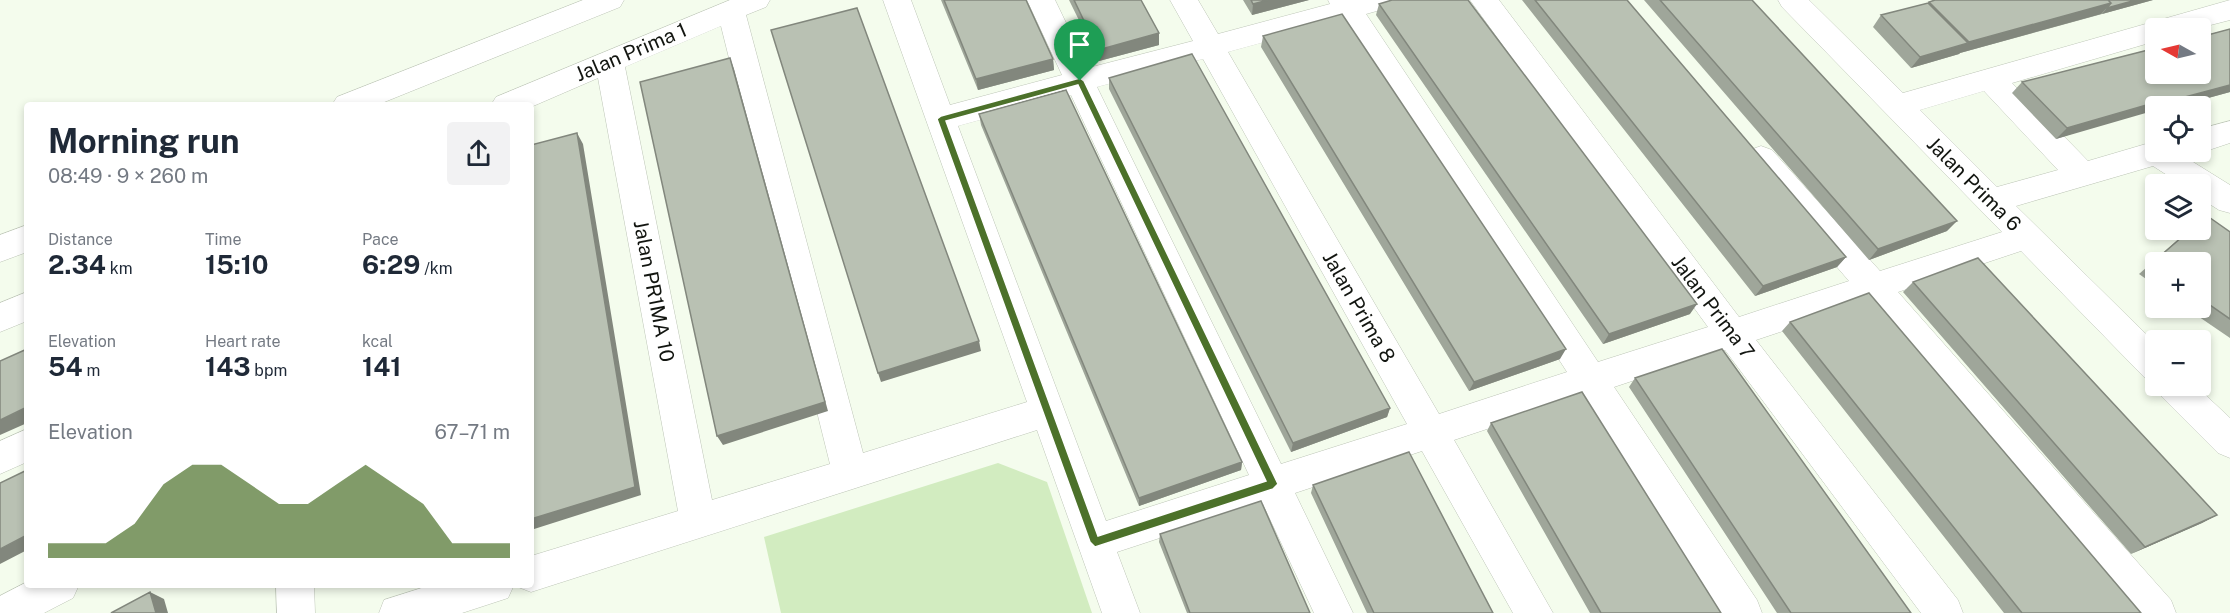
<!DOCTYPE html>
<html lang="en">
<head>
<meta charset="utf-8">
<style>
  :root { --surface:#fff; --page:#f2f2f3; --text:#1f2937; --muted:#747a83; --accent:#4c712a }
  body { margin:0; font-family:"Public Sans",sans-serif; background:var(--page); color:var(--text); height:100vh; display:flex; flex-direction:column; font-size:22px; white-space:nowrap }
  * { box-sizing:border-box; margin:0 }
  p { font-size:20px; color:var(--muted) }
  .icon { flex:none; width:33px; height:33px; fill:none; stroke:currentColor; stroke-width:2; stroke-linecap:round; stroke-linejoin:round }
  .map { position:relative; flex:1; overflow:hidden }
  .details { position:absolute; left:24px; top:102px; width:510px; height:486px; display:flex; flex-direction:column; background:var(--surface); border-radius:6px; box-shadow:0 3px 9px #0003 }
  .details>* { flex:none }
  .needle { width:39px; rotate:278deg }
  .buttons { position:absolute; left:2145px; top:18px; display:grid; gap:12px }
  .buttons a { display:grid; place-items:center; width:66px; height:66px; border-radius:6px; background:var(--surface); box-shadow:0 3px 9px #0003; font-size:30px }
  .pin { position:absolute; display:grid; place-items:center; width:51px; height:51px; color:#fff; margin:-62px -26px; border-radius:50% 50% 50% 0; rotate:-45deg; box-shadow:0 0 6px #0007 }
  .pin .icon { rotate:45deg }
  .round { display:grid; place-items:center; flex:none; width:63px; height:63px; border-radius:6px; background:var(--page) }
  .head { display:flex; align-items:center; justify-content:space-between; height:102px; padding:0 24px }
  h1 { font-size:33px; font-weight:700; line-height:45px }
  .stats { display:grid; grid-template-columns:repeat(3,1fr); gap:9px; height:102px; padding:6px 24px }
  .stats div { display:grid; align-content:center }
  .stats b { font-size:26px; font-weight:700 }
  .stats small { font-size:16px; font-weight:400 }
  .stats p { font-size:16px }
  .chart { height:168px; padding:12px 24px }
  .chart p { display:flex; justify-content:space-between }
  .chart svg { width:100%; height:108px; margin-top:6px; fill:var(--accent); opacity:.7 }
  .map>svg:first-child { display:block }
  .green { fill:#d2ecc0 }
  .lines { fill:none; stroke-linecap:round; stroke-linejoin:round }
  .minor-casing { stroke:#bdc5b7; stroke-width:1 }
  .minor { fill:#fff; fill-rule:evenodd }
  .wall { fill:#9fa69a }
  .shaded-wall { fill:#82877d }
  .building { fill:#b9c1b3; stroke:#82877d; stroke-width:1.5 }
  .route { fill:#4c712a; stroke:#fff; stroke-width:1.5; fill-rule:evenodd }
  .labels { text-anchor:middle; stroke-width:4.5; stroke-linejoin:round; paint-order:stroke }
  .street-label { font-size:20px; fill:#121510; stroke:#fff }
</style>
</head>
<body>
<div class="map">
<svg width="2230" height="613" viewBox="0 0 2230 613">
  <rect width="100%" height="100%" fill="#f4fced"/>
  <path class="green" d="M998,463l49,19 45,131h-311l-17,-76z"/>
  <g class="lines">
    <g class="minor-casing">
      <path id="minor" d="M583,0h41l-4,7 -243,98h-45l5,-8z
        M730,0h40l-4,7 -20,8 117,438 164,-51 -144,-402h28l39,105 112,-30 -35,-75h28l33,68 105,-27 -23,-41h28l20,34 112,-30 -2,-4h67l-4,7 -25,7 232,348 110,-35 -238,-327h29l240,317 110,-36 -99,-115 -4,-8 4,-8 11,-4 11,4 108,121 122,-39 -220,-225 -4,-7h31l94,93 327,-93v20l-31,8h-43v13l-144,42 76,78 68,-20v11h21l53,33v28l-11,-3 -19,-12v-14h-19l-28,-18 -137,40 140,138v38l-12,-5 -123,-126 -123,41 273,308 5,13h-44l-265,-310 -111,37 202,260 5,13h-42l-196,-263 -111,37 143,213 5,13h-41l-138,-216 -129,43 99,173h-40l-91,-162 -127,42 58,120h-39l-51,-109 -146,48 23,61h-38l-65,-183 -506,162 -13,-5 -1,-2h14v-29l147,-45 -80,-433 -67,29 -40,-2 5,-8zM1341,21l226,351 -128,42 -211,-362zM721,26l109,438 -118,36 -87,-433zM1203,59l204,365 -126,40 -184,-377zM1984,91l74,79 -61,17 -77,-77zM1071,95l178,380 -143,46 -148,-395z
        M2230,121v22l-30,10 -3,-1h3v-23z
        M27,225v27l-27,10v-27z
        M27,292v29l-27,11v-29z
        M2157,386h39l34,32v40l-12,-5 -56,-56z
        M27,429v33l-27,12v-33z
        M27,582v3h52l-6,13 -29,15h-44v-17z
        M276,585h38l1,28h-38z
        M431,585h83l-6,13 -46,15h-83l5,-13z"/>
    </g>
    <use href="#minor" class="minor"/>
  </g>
  <path class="wall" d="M941,0h85l27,59 1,11 -76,20z
    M1069,0h72l18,33v12l-60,16z
    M1243,0h66l-57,15z
    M1522,0h105l219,257 -9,10 -82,29z
    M1644,0h108l195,231 -78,29z
    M2153,0l-193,53 -1,1 -48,14 -38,-41 8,-12 47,-12 1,-1z
    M1379,4l311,310 -87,30 -227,-329z
    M2230,29v63l-51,14h-23l-100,33 -44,-46 10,-11z
    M1263,36l297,323 -91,32 -208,-344z
    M1109,78l281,330 -3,9 -96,35 -182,-363z
    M979,114l263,348 -1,8 -102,36 -158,-381z
    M2189,230l41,2v106l-44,-30h14v-46h-44v24l-17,-12z
    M1913,282l304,233 -15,8 -71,31 -228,-262z
    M1790,322l351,291h-137l-222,-282z
    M1635,378l276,235h-134l-148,-226z
    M1491,423l230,190h-131l-103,-182z
    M1313,485l180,128h-126l-56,-120z
    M1160,534l150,79h-123l-28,-71z"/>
  <path class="shaded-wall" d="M1268,0h41l-57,15 1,-11z
    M2136,0h17l-51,14 5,-6z
    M2111,3l-10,11 -141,39 -1,1 -48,14 9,-11 48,-14 1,-1z
    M1159,33v12l-60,16 -1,-11z
    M730,58l4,11 94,342 -105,34 -6,-9z
    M1053,59l1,11 -76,20 -2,-11z
    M2230,85v7l-51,14h-15l6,-5z
    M2167,99l-7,7h-4v4l-100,29 11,-11z
    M577,133l6,11 58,351 -110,35v-11z
    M1957,221l-10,10 -78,29 9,-11z
    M1846,257l-9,10 -82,29 8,-10z
    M1697,304l-7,10 -87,30 6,-10z
    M979,341l2,10 -100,31 -3,-9z
    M1566,349l-6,10 -91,32 5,-9z
    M27,407v16l-27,12v-15z
    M1390,408l-3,9 -96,35 2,-9z
    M1242,462l-1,8 -102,36v-8z
    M2217,515l-15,8 -71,31 14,-7z
    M27,535v15l-27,14v-15z
    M150,592l14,7 4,14h-12z"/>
  <path class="building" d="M944,0h82l27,59 -77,20z
    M1074,0h67l18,33 -61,17z
    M1251,0h17l-15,4z
    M1392,0h76l229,304 -88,30 -230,-330z
    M1535,0h92l219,257 -83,29z
    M1660,0h92l205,221 -79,28z
    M1935,0h173l3,3 -142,39 -40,-40z
    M2108,0h28l-29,8 4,-5z
    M1928,3l40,40 -48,14 -39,-42z
    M857,8l122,333 -101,32 -107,-343z
    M1342,14l224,335 -92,33 -211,-346z
    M2230,29v56l-60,16 -3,-2 -100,29 -45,-46 134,-34v26h44v-37z
    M1192,54l198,354 -97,35 -184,-365z
    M730,58l95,344 -108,34 -77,-354z
    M1066,90l176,372 -103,36 -160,-384z
    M577,133l58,354 -104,32v-374z
    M2206,215l24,17v87l-30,-21v-36h-44v5l-5,-3 39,-34h10v-10z
    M1978,258l239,257 -72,32 -232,-265z
    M1869,293l272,320h-119l-232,-291z
    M27,349v58l-27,13v-59z
    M1722,349l189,264h-120l-156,-235z
    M1582,392l139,221h-120l-110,-190z
    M1409,452l84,161h-119l-61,-128z
    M27,470v65l-27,14v-66z
    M1261,501l49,112h-120l-30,-79z
    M150,592l6,21h-45z"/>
  <path class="route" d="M1080,78l4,3 194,403 -5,5 -178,58 -5,-5 -153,-423 4,-3zM1078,85l188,396 -168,55 -152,-415z"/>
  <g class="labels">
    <g class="street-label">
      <text transform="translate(631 52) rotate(-23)" y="7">Jalan Prima 1</text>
      <text transform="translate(1974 184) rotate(45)" y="7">Jalan Prima 6</text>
      <text transform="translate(654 291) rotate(79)" y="7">Jalan PR1MA 10</text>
      <text transform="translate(1359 307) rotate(60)" y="7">Jalan Prima 8</text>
      <text transform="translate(1713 307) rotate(53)" y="7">Jalan Prima 7</text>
    </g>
  </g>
</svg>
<div class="buttons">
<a><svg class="needle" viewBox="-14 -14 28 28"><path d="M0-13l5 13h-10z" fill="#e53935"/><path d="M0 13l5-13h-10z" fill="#747a83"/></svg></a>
<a><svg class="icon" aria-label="locate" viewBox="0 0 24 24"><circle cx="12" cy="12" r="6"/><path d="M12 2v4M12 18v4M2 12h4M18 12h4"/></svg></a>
<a><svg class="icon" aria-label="layers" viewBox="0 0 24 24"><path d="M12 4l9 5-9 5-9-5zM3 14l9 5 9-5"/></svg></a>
<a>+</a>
<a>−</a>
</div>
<div class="pin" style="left:1080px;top:81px;background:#1e9e55"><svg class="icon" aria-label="arrive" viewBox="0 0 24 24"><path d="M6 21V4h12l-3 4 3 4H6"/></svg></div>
<section class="details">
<div class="head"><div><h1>Morning run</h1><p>08:49 · 9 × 260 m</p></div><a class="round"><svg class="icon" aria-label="share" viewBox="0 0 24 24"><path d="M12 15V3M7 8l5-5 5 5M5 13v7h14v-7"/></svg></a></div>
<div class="stats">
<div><p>Distance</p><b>2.34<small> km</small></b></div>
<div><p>Time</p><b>15:10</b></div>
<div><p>Pace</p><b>6:29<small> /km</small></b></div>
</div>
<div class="stats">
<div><p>Elevation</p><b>54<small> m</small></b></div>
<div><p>Heart rate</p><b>143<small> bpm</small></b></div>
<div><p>kcal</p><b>141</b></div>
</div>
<div class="chart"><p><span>Elevation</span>67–71 m</p>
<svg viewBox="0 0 160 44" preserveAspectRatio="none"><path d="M0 44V38L10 38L20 38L30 30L40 14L50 6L60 6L70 14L80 22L90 22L100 14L110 6L120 14L130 22L140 38L150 38L160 38V44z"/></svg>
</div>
</section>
</div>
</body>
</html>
